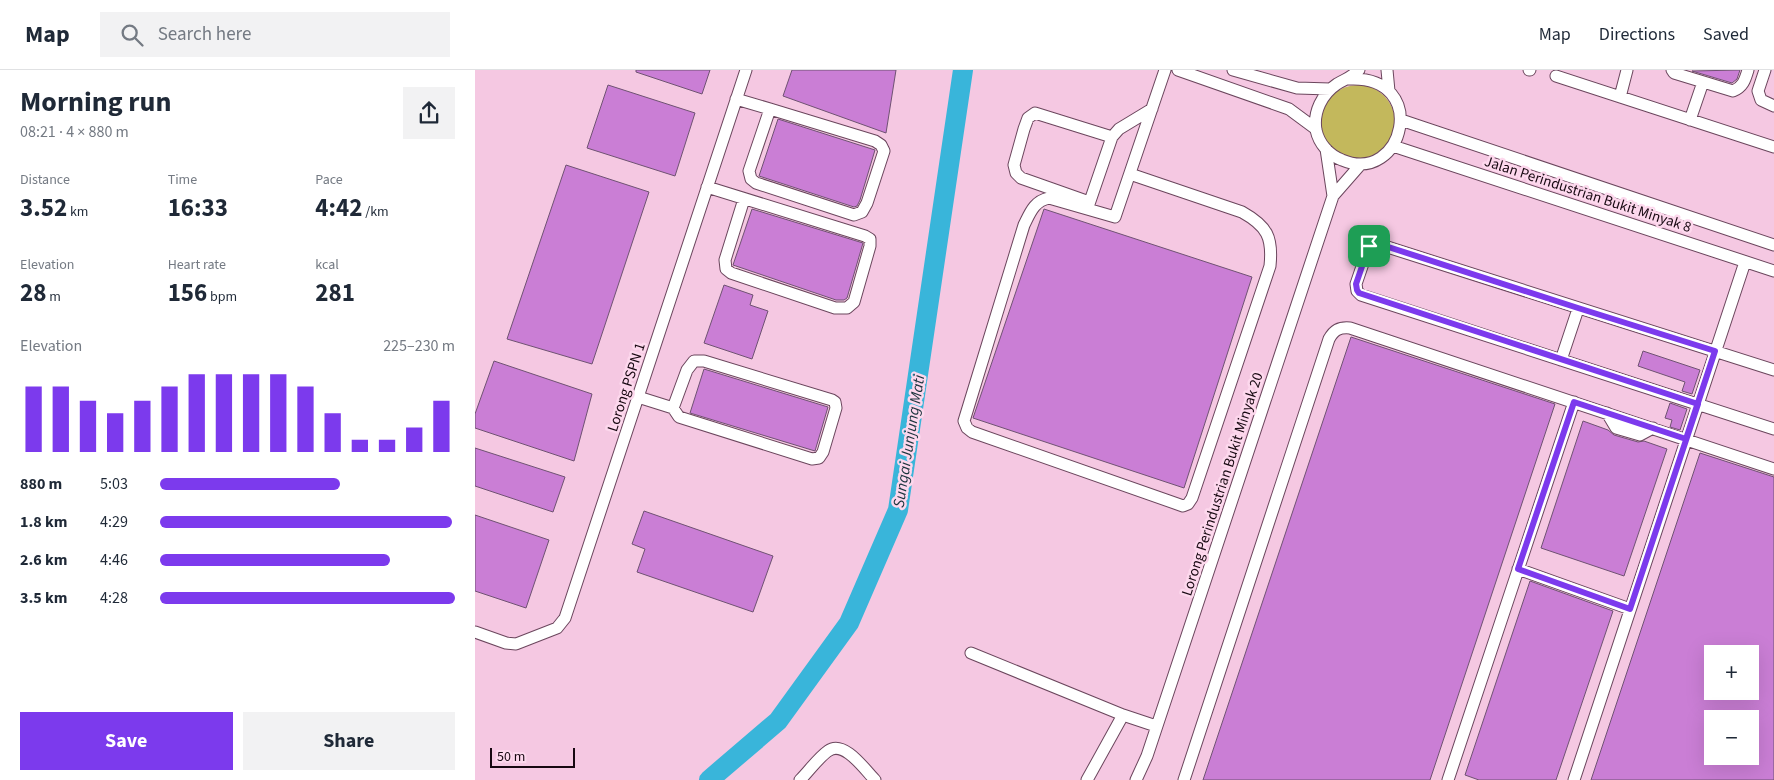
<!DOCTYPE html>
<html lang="en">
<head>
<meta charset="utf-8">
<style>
  :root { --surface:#fff; --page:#f2f2f3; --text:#1f2937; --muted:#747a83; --line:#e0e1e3; --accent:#7c3aed }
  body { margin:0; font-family:"Source Sans 3",sans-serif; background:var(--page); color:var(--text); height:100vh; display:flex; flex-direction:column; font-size:19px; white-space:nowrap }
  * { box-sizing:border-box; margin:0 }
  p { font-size:16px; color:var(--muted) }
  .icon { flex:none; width:28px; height:28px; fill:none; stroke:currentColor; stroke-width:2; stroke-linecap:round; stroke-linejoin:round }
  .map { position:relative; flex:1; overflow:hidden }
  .details { display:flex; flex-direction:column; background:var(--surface); width:475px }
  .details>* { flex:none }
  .fabs { position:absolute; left:1229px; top:575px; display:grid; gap:10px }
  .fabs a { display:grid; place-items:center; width:55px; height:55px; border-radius:0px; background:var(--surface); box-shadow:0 5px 20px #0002; font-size:25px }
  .scale { position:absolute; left:15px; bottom:12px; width:85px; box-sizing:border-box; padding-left:5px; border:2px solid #170811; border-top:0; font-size:14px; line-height:18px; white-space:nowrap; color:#170811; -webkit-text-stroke:4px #fdd8ed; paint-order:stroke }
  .pin { position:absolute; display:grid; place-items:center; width:42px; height:42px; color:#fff; margin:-21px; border-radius:10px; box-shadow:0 2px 8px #0006 }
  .round { display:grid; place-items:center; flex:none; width:52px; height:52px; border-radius:0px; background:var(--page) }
  .overview { display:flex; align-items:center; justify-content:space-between; height:85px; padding:0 20px }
  h1 { font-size:28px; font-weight:700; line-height:38px }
  .stats { display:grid; grid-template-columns:repeat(3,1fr); gap:8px; height:85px; padding:5px 20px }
  .stats div { display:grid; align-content:center }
  .stats b { font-size:25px; font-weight:700 }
  .stats small { font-size:14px; font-weight:400 }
  .stats p { font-size:14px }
  .chart { height:140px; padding:10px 20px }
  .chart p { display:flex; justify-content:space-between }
  .chart svg { width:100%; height:90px; margin-top:5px; stroke:var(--accent); stroke-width:6 }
  .primary-button { display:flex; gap:10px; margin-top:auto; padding:10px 20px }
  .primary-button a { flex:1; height:58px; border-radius:0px; background:var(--accent); color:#fff; font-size:20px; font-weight:700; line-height:58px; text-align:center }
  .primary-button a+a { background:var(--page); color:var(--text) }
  ul { padding:0 20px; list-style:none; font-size:16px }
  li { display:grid; grid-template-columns:80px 60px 1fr; align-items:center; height:38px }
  li i { height:12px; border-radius:6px; background:var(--accent) }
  header { display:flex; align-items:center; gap:30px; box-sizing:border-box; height:70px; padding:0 25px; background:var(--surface); border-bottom:1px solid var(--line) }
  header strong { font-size:24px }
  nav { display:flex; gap:28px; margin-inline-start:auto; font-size:18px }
  .search { width:350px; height:45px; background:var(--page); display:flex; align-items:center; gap:12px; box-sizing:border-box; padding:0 18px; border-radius:0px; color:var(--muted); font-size:19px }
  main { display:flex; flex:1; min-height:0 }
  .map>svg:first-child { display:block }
  .green { fill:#c3b85c }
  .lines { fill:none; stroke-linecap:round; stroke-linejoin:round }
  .river { stroke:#39b5da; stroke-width:20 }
  .building { fill:#ca7ed5; stroke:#6f5272; fill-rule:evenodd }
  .minor-casing { stroke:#6b465d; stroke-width:13 }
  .minor { stroke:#fff; stroke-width:11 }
  .route-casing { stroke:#fff; stroke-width:10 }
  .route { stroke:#7c3aed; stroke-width:6 }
  .labels { text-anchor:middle; stroke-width:5; stroke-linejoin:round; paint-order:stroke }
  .street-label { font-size:15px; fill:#170811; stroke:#fdd8ed }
  .water-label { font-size:16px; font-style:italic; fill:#1b343d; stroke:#fdd8ed }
</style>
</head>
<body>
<header>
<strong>Map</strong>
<div class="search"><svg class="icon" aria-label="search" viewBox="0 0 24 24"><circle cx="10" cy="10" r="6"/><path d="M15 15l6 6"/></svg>Search here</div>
<nav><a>Map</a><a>Directions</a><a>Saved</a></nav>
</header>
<main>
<section class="details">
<div class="overview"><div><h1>Morning run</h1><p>08:21 · 4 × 880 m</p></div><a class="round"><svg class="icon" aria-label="share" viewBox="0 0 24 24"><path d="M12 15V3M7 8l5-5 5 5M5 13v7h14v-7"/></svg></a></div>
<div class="stats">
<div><p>Distance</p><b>3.52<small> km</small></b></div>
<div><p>Time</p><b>16:33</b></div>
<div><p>Pace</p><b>4:42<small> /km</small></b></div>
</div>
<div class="stats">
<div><p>Elevation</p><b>28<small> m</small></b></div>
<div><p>Heart rate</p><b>156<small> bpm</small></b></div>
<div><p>kcal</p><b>281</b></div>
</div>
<div class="chart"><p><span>Elevation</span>225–230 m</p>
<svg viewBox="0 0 160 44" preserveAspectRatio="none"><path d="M5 44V12M15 44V12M25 44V19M35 44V25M45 44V19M55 44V12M65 44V6M75 44V6M85 44V6M95 44V6M105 44V12M115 44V25M125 44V38M135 44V38M145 44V32M155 44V19"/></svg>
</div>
<ul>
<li><b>880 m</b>5:03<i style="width:61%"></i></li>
<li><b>1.8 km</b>4:29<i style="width:99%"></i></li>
<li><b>2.6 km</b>4:46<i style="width:78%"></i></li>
<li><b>3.5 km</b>4:28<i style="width:100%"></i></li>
</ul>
<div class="primary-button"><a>Save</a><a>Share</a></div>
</section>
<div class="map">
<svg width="1299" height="710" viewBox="0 0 1299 710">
  <rect width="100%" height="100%" fill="#f5c8e2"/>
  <path class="green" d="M846 52a37 37 0 1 1 74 0a37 37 0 1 1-74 0Z"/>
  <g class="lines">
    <path class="river" d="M234,710l69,-59 71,-98 49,-113 65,-440"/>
  </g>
  <path class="building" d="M161,0h74l-8,24 -66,-22z
    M317,0h104l-10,63 -103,-37z
    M1265,0l-3,9 -5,4 -40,-12z
    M133,15l87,28 -20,63 -88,-28z
    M303,49l97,31 -15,50 -3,6 -3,1 -95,-31z
    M91,95l83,27 -57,172 -85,-25z
    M277,139l111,34 -16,55 -3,2h-8l-103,-35z
    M569,139l208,68 -68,211 -211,-70z
    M249,215l29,10 -3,10 18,6 -16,48 -48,-16z
    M876,267l204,67 -125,376h-227z
    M1168,281l57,19 -8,24 -10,-3 3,-9 -47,-16z
    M19,291l98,33 -18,67 -99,-33v-14z
    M229,299l124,38 -13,44 -125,-38z
    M1195,333l17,6 -7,21 -10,-3 2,-7 -7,-2z
    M1108,351l25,9 6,5 24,7 6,-1 23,8 -43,127 -83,-28z
    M0,378l90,29 -12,35 -78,-26z
    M1225,383l74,24v303h-183zM1238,584h37v37h-37zM1238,649h37v37h-37z
    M169,441l129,45 -20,56 -116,-40 8,-23 -13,-5z
    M0,445l74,25 -23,68 -51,-17z
    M1055,511l83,30 -57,169h-77l-14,-5z"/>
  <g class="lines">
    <g class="minor-casing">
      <path id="minor" d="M703,0l111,39 27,20
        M758,0l64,18 33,1
        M912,0l2,21
        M1054,0h1
        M1197,0l2,3 59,18c10,-4 12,-11 15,-21
        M1290,0l-7,21 3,9 13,6
        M1081,6l218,71
        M874,9c82,-4 55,107 -7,81 -13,-5 -23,-16 -26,-30 -3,-18 6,-36 21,-46 10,-6 12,-5 22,-14
        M1145,27l7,-27
        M261,29l34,10 105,32 6,4 3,6 -17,52 -5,9 -8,3 -98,-32 -5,-4 -2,-8 21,-62
        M926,50l373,125
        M1215,50l13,-38
        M918,76l381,125
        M851,79l7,47
        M655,104l112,38c25,14 31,25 28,54l-78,232 -4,6 -5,2 -211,-74 -5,-4 -3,-7 60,-196c6,-12 10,-24 25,-27l66,19 50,-147
        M232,117l158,49 5,3v7l-16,56 -7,6h-12l-104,-35 -5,-4 -1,-9 19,-61
        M614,132l-68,-24 -5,-5 -2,-8 10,-36 4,-11 7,-5 77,24
        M613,137l24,-70 7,-8 33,-20
        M1086,290l17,-51
        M1299,300l-396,-126h-6l-3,2 -13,38 1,7 4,4 413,134
        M163,327l35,11 6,9 133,42 7,-1 4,-6 13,-44 -1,-6 -3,-2 -128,-39h-10l-7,9 -14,38
        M1132,343l9,15 24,7 13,-7
        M1043,499l112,40
        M0,562l31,11 10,1 41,-16 8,-10 181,-548
        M496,583l152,62
        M325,710c9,-9 18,-22 28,-29 16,-12 37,19 47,29
        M612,710l36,-65 33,11
        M661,710l11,-24 186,-560 28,-32
        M709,710l145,-441c5,-9 10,-12 21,-11l424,141
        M973,710l126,-378
        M1099,710l171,-518"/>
    </g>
    <use href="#minor" class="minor"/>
  </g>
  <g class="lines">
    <g class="route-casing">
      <path id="route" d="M894,176l-13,38 1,6 2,3 339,111c-23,68 -45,137 -68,205l-112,-40 56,-167 112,37 29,-88 -137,-43 -199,-64h-7l-3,2"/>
    </g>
    <use href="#route" class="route"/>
  </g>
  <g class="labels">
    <g class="street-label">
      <text transform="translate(1113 124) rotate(18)" y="5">Jalan Perindustrian Bukit Minyak 8</text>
      <text transform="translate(151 317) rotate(-72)" y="5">Lorong PSPN 1</text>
      <text transform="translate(747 414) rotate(-72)" y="5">Lorong Perindustrian Bukit Minyak 20</text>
    </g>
    <g class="water-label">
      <text transform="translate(433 371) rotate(-81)" y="6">Sungai Junjung Mati</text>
    </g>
  </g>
</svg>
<div class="fabs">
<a>+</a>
<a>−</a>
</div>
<div class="scale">50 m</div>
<div class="pin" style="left:894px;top:176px;background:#1e9e55"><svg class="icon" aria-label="arrive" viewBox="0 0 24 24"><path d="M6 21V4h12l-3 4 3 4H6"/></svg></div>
</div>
</main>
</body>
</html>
